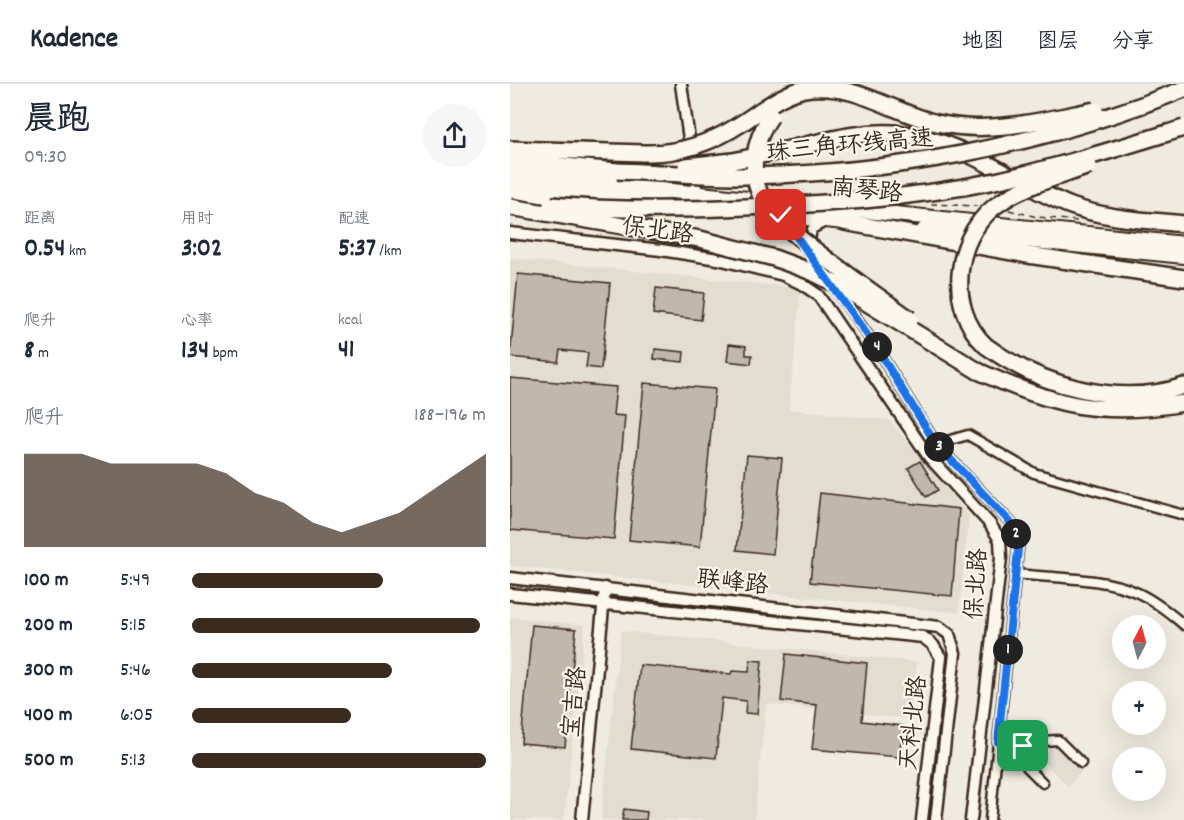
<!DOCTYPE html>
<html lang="zh">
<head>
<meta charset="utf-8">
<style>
  :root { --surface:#fff; --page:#f6f6f7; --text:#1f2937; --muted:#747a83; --line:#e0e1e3; --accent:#3b2a1e }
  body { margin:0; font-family:Dekko,"LXGW WenKai TC",sans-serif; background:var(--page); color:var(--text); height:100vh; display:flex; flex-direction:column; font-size:22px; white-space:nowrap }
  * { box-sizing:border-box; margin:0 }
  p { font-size:20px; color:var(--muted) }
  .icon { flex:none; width:33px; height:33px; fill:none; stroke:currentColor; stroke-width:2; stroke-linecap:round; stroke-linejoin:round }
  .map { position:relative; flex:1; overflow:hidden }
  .panel { display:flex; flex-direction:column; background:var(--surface); width:510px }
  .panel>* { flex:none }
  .needle { width:39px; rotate:6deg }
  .tools { position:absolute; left:602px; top:531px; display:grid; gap:12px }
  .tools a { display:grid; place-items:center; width:54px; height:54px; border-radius:50%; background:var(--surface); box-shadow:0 6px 24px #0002; font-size:30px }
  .pin { position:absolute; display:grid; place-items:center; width:51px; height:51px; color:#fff; margin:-26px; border-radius:12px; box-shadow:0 3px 9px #0006 }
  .km { position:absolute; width:30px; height:30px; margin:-15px; border-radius:50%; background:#222; color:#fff; font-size:16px; line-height:30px; text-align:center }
  .round { display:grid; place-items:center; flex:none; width:63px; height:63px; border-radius:32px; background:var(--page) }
  .overview { display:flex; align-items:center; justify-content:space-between; height:102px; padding:0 24px }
  h1 { font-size:33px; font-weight:800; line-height:45px }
  .figures { display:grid; grid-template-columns:repeat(3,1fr); gap:9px; height:102px; padding:6px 24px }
  .figures div { display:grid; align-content:center }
  .figures b { font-size:26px; font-weight:800 }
  .figures small { font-size:16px; font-weight:400 }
  .figures p { font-size:16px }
  .chart { height:168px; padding:12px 24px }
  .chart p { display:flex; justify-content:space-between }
  .chart svg { width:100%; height:108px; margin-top:6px; fill:var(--accent); opacity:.7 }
  ul { padding:0 24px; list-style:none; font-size:20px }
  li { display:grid; grid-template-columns:96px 72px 1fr; align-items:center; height:45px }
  li i { height:15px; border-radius:8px; background:var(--accent) }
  header { display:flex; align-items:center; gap:36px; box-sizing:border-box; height:84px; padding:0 30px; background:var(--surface); border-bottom:2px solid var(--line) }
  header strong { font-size:28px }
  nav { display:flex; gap:33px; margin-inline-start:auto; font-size:21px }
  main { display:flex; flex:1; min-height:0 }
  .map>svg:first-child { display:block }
  .built { fill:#e2dcd1 }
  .building { fill:#c0b8ad; stroke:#3b2a1e; stroke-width:1.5 }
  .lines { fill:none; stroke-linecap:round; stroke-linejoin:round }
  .minor-casing { stroke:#3b2a1e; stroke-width:13 }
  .tertiary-casing { stroke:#3b2a1e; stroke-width:15 }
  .primary-casing { stroke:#3b2a1e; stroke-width:18 }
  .motorway-casing { stroke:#3b2a1e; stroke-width:20 }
  .path { stroke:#3b2a1e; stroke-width:1.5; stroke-dasharray:6 4.5; stroke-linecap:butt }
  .minor { stroke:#fbf7ec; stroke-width:8 }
  .tertiary { stroke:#fbf7ec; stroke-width:10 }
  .primary { stroke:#fbf7ec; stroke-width:14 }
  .motorway { stroke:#fbf7ec; stroke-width:15 }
  .motorway-bridge-casing { stroke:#3b2a1e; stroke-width:20; stroke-linecap:butt }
  .motorway-bridge { stroke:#fbf7ec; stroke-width:15 }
  .route-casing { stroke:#fff; stroke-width:12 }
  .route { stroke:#1a73e8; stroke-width:8 }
  .labels { text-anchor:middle; stroke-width:4.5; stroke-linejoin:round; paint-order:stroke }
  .street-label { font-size:24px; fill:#3b2a1e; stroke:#fbf7ec }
</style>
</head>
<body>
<header>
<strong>Kadence</strong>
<nav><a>地图</a><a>图层</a><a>分享</a></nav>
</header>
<main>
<section class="panel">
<div class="overview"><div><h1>晨跑</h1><p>09:30</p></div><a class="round"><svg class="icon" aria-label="share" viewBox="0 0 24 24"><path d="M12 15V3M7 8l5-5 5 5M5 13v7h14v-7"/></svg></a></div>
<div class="figures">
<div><p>距离</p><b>0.54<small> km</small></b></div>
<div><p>用时</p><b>3:02</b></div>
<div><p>配速</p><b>5:37<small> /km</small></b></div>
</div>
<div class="figures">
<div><p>爬升</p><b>8<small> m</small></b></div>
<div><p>心率</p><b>134<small> bpm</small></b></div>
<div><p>kcal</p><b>41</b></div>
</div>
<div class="chart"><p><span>爬升</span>188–196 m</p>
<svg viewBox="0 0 160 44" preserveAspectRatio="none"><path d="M0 44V6L10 6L20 6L30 10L40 10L50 10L60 10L70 14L80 22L90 26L100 34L110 38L120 34L130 30L140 22L150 14L160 6V44z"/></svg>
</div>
<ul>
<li><b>100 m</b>5:49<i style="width:65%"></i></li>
<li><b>200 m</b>5:15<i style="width:98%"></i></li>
<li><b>300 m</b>5:46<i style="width:68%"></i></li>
<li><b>400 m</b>6:05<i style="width:54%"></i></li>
<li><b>500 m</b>5:13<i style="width:100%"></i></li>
</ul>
</section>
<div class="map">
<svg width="674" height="736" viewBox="0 0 674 736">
  <rect width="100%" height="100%" fill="#f0ebe0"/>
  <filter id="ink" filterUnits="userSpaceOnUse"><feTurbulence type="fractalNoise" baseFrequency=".0167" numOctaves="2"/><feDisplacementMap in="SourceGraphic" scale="12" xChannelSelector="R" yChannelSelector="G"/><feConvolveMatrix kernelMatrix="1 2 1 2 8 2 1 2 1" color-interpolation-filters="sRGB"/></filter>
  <g filter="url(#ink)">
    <path class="built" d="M0,174l291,30 -12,121 100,11 80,96 -10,97 -449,-47z
      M0,533l75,8 -21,195h-54z
      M111,547l296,31 -6,57 -145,-15 -12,116h-153z
      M545,658l29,28 -16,16 -28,-28z"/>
    <path class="building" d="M8,190l92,9 -9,86 -15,-2 2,-14 -28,-3 -2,12 -48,-5z
      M146,204l48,5 -3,27 -48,-6z
      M219,260l17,2v9h6l-1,9 -24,-3z
      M145,265l29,3 -1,10 -29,-3z
      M0,294l106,9 -3,28 12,1 -11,123 -104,-9z
      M134,299l71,6 -15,158 -71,-7z
      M237,371l35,3 -9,96 -36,-4z
      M410,377l18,29 -12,7 -18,-29z
      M310,409l139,16 -7,87 -142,-14z
      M22,541l44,4 -11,118 -44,-4z
      M276,570l81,9 -5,58 41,5 -4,31 -87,-8 5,-44 -36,-4z
      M240,576l12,1 -5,53 -12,-1 1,-12 -24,-3 -6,60 -85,-9 9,-84 91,9 1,-3 17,1z
      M114,725l23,3 -1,8h-24z"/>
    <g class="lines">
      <g class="minor-casing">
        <path id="minor" d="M316,193l-18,-26 4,-22 15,-8
          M324,203l42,60 60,97 76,80 7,16 -29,280
          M426,360l32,-9 66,38 150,42
          M505,490c37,4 90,3 123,19 17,8 32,20 46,32
          M488,658l25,3 5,5 -1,17 16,16
          M518,666l15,-9 15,-1 23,23"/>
      </g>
      <g class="tertiary-casing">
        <path id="tertiary" d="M171,0l16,110
          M0,149l151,17 57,9 65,16 19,9 16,11 111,162 61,67 10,16 1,18 -30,262
          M0,494l429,49 10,7 6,19 -19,167
          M0,510l413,43 10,8 8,13 -19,162
          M72,736l23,-232"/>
      </g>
      <g class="primary-casing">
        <path id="primary" d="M0,90l257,27
          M0,104l153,15
          M318,123l356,37
          M259,130l85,9
          M414,146l260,26"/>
      </g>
      <g class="motorway-casing">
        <path id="motorway" d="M0,65l134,4
          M275,66c39,-9 78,-21 118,-16 62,7 111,50 168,72 36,13 75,14 113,18
          M0,77l107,10
          M0,117l41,4
          M334,138l184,33 156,23
          M476,262c55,40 132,62 198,40
          M468,287c76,35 123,46 206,32"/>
      </g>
      <path class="path" d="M263,108h31
        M421,120l46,2
        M499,126l28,7 41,4"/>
      <use href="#minor" class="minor"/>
      <use href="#tertiary" class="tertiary"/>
      <use href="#primary" class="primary"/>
      <use href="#motorway" class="motorway"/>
      <g class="motorway-bridge-casing">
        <path id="motorway-bridge" d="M261,32c-18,25 -23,59 -7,86 10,17 27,29 42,41 34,27 69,51 104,76
          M134,69c36,1 68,-10 98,-30 22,-14 42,-32 69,-35 46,-4 83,25 126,35 53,12 107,-3 158,-13
          M176,82l47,-5 52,-11
          M107,87c39,1 79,5 118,5 153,-1 307,-30 449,-87
          M41,121c65,6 129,5 195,2 84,-3 168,-9 249,-26 64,-14 127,-34 189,-53
          M0,123l190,32 74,19 38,14 26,13 140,86
          M476,262c-42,-39 -32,-116 18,-146 25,-16 57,-24 85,-34"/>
      </g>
      <use href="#motorway-bridge" class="motorway-bridge"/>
    </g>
  </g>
  <g class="lines" filter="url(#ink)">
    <g class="route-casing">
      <path id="route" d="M271,131l95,132 60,97 76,80 7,16 -21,202 25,4"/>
    </g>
    <use href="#route" class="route"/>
  </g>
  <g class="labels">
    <g class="street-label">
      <text transform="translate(340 60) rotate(-5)" y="8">珠三角环线高速</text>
      <text transform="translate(357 105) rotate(6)" y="8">南琴路</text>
      <text transform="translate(148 145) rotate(8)" y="8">保北路</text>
      <text transform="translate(223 497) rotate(6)" y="8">联峰路</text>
      <text transform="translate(465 500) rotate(-86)" y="8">保北路</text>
      <text transform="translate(63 618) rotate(-84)" y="8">宝吉路</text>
      <text transform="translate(402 639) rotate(-84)" y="8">天科北路</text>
    </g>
  </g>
</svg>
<div class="tools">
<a><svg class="needle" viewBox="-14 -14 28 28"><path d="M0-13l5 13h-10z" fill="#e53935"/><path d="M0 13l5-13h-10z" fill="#747a83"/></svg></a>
<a>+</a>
<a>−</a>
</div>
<div class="pin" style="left:513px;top:662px;background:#1e9e55"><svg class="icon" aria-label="arrive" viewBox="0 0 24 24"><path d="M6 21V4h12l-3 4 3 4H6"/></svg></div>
<div class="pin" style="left:271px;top:131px;background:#d93025"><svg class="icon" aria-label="check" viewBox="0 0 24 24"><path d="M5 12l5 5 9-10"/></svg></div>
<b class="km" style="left:498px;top:566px">1</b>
<b class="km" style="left:506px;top:450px">2</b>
<b class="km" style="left:429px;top:363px">3</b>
<b class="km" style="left:367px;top:263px">4</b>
</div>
</main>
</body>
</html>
